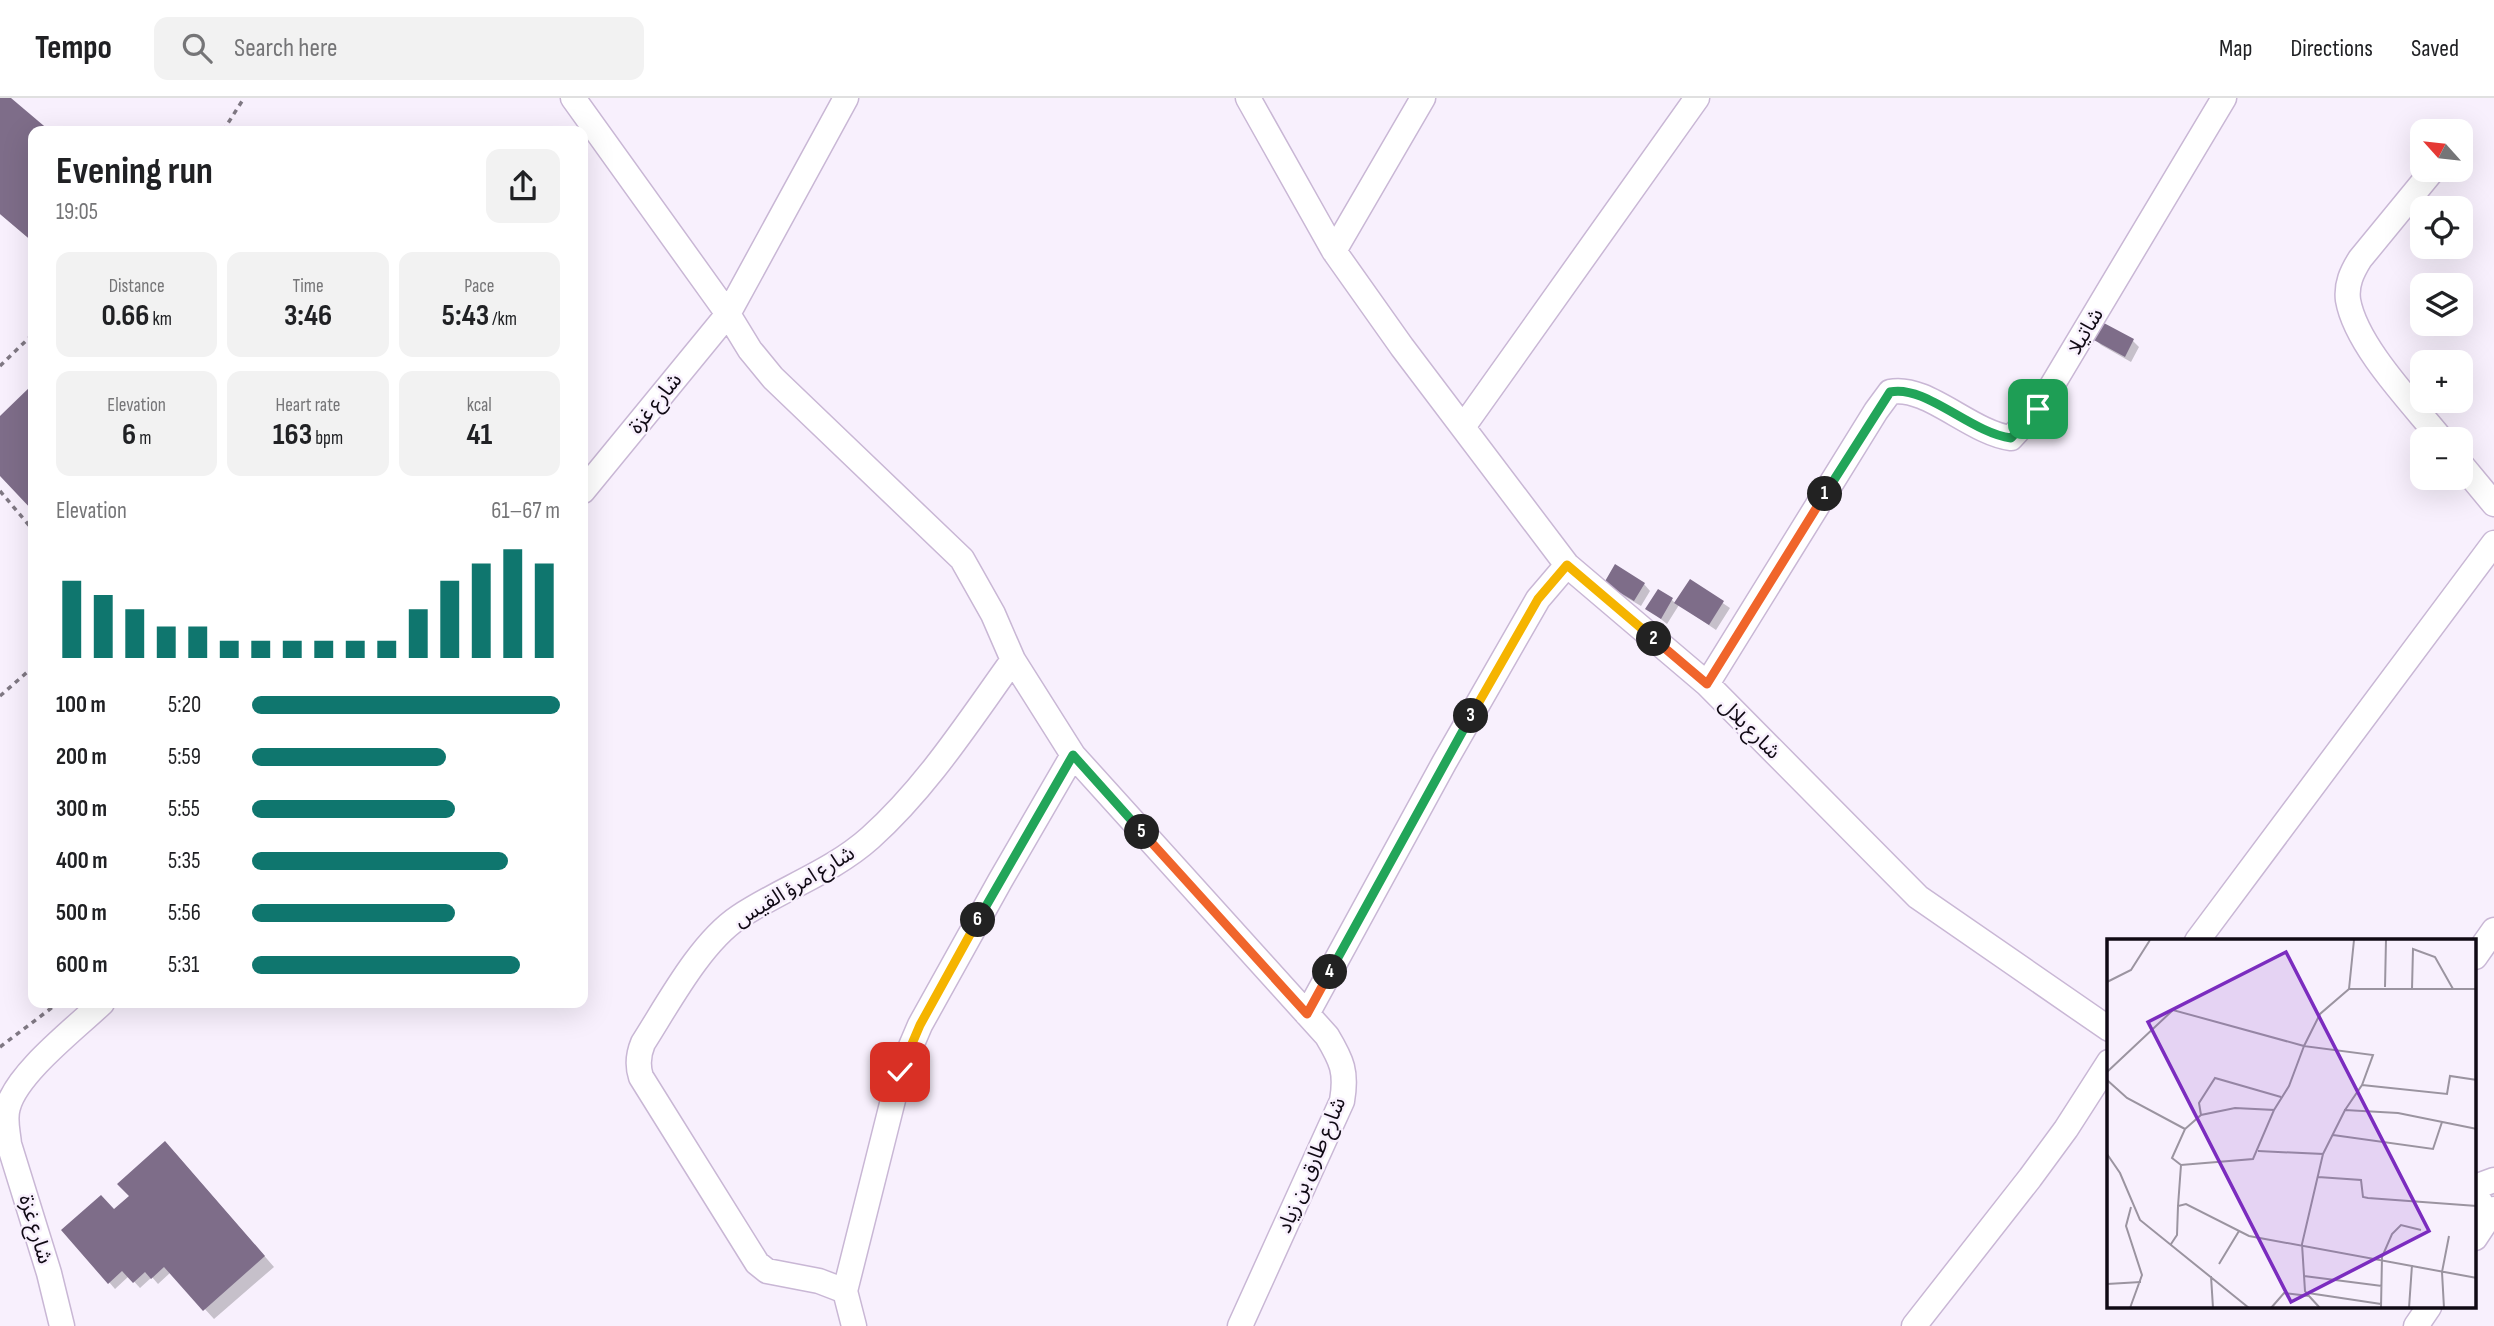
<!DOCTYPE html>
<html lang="en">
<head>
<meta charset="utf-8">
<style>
  :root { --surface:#fff; --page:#f2f2f2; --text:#202124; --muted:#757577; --line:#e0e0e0; --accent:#0f766e }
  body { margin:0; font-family:"Sofia Sans Condensed","Noto Sans Arabic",sans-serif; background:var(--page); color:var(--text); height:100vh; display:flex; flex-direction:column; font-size:26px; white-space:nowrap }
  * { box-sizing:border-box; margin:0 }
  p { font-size:23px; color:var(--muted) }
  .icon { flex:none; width:38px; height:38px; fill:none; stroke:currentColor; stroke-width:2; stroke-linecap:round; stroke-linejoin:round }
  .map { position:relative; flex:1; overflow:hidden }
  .sheet { position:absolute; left:28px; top:28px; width:560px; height:882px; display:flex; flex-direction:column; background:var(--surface); border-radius:14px; box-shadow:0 7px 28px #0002 }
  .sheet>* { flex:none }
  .needle { width:46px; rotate:297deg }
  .controls { position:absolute; left:2410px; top:21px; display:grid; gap:14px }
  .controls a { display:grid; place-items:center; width:63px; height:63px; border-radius:14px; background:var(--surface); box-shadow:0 7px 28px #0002; font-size:35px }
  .pin { position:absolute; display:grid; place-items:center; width:60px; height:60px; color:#fff; margin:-30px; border-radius:14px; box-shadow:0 4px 10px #0006 }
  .km { position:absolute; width:35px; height:35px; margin:-18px; border-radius:50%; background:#222; color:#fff; font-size:19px; line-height:35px; text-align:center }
  .round { display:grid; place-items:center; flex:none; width:74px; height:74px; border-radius:14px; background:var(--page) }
  .head { display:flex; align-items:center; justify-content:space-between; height:119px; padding:0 28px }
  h1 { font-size:38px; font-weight:700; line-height:52px }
  .figures { display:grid; grid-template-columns:repeat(3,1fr); gap:10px; height:119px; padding:7px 28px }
  .figures div { display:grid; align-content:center; border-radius:14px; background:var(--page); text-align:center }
  .figures b { font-size:30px; font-weight:700 }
  .figures small { font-size:19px; font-weight:400 }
  .figures p { font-size:19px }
  .chart { height:196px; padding:14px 28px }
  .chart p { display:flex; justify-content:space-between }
  .chart svg { width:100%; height:126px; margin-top:7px; stroke:var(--accent); stroke-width:6 }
  ul { padding:0 28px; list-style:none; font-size:23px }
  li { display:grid; grid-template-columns:112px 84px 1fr; align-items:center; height:52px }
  li i { height:18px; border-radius:9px; background:var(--accent) }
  header { display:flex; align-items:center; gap:42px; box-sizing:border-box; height:98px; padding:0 35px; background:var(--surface); border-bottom:2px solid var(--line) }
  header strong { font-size:33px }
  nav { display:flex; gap:38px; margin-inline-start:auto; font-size:24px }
  .search { width:490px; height:63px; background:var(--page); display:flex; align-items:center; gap:18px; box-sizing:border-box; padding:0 24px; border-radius:14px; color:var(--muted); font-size:26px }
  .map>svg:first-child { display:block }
  .shadow { fill:#0003 }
  .building { fill:#7e6d89 }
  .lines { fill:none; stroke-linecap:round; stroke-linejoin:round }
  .minor-casing { stroke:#c9b7d5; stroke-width:27 }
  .path { stroke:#7f7883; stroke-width:3.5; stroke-dasharray:5 5; stroke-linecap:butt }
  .minor { stroke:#fff; stroke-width:24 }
  .split-1-casing { stroke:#fff; stroke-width:14 }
  .split-2-casing { stroke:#fff; stroke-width:14 }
  .split-3-casing { stroke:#fff; stroke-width:14 }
  .split-4-casing { stroke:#fff; stroke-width:14 }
  .split-5-casing { stroke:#fff; stroke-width:14 }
  .split-6-casing { stroke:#fff; stroke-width:14 }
  .split-7-casing { stroke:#fff; stroke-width:14 }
  .split-1 { stroke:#22a559; stroke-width:9 }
  .split-2 { stroke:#f0652b; stroke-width:9 }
  .split-3 { stroke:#f5b400; stroke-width:9 }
  .split-4 { stroke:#22a559; stroke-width:9 }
  .split-5 { stroke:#f0652b; stroke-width:9 }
  .split-6 { stroke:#22a559; stroke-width:9 }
  .split-7 { stroke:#f5b400; stroke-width:9 }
  .labels { text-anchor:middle; stroke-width:5; stroke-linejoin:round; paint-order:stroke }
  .street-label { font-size:21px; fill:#100a14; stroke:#f8f0fd }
  .inset-road { fill:none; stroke:#9b94a0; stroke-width:2 }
  .view { fill:#7b2cbf; fill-opacity:0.15; stroke:#7b2cbf; stroke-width:3.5 }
  .inset-edge { fill:none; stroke:#100a14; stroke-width:3.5 }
</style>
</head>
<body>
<header>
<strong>Tempo</strong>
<div class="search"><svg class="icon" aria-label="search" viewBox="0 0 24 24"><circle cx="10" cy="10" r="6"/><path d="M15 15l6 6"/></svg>Search here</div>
<nav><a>Map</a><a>Directions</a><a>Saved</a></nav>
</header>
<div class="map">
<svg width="2494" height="1228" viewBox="0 0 2494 1228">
  <rect width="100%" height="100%" fill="#f8f0fd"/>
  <path class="shadow" d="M0,0h8l40,33h-15v111l-33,-28z
    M2095,241l38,2 6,6 -8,15 -30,-17z
    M33,289v122l-33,-36v-55z
    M1690,483l40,27 -14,22 -37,-25 -12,19 -20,-16 25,-8 4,4z
    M1644,486l6,7 -9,15 -29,-17z
    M175,1055l99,114 -60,52 -43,-47 -13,12 -6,-7 -12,11 -11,-12 -14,13 -6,-7 5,-71z"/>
  <path class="building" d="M0,0h11l39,33h-17v111l-33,-28z
    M2102,224l32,17 -9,18 -33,-18z
    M33,286v127l-33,-35v-60z
    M1615,466l30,19 -11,18 -30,-18z
    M1690,481l34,22 -15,24 -35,-22z
    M1658,491l15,9 -12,21 -16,-10z
    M165,1043l100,115 -62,55 -39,-44 -13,12 -6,-7 -12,11 -11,-12 -14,13 -47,-54 40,-35 13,14 15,-13 -12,-12z"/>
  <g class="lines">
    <g class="minor-casing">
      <path id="minor" d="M573,0l155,216 -145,177
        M846,0l-118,216 22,36 23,28 189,181 31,55 20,46 60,95
        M1248,0l86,153
        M1423,0l-89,153 68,96 165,218
        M2433,72l-73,89c-8,13 -14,25 -12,41 8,46 64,103 93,139
        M1463,329l234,-329
        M2460,365l34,41
        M1707,586l169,-273 14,-19c36,-8 81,41 121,46l27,-29 186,-311
        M2197,843l297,-398
        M2475,859l19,-27
        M1307,916l137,-251 94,-164 29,-34 140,119 211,213 191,132
        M2475,1089l19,-7
        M2475,1097c8,6 8,19 9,28
        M2475,1140l19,-29
        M845,1193l-26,-10 -52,-10 -10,-8 -116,-186c-4,-12 -3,-22 2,-34 25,-39 57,-100 96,-126 42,-28 93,-45 131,-79 57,-51 99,-117 143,-178
        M62,1228l-13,-53 -40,-129c-1,-12 -5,-25 -1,-37 9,-34 68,-79 94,-104
        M854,1228l-9,-35 55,-219 20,-47 80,-144 73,-126 254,281c15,25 20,36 15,65l-102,225
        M1914,1228l116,-148 36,-49 43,-67
        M2416,1228l13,-19"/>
    </g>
    <path class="path" d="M223,33l21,-33
      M0,268l33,-32
      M0,393l33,39
      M0,598l33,-29
      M0,949l58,-44"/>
    <use href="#minor" class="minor"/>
  </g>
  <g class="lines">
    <g class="split-1-casing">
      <path id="split-1" d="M1825,396l65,-102c35,-8 81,41 121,46l27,-29"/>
    </g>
    <g class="split-2-casing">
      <path id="split-2" d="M1654,541l53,45 118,-190"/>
    </g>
    <g class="split-3-casing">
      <path id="split-3" d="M1471,618l67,-117 29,-34 87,74"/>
    </g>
    <g class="split-4-casing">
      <path id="split-4" d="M1330,874l141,-256"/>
    </g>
    <g class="split-5-casing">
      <path id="split-5" d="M1142,734l165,182 23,-42"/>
    </g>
    <g class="split-6-casing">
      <path id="split-6" d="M978,822l95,-165 69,77"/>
    </g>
    <g class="split-7-casing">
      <path id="split-7" d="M900,974l20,-47 58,-105"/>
    </g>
    <use href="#split-1" class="split-1"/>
    <use href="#split-2" class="split-2"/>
    <use href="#split-3" class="split-3"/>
    <use href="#split-4" class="split-4"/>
    <use href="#split-5" class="split-5"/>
    <use href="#split-6" class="split-6"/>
    <use href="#split-7" class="split-7"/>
  </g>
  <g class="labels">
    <g class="street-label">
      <text transform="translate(2085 233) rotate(-59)" y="7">شاتيلا</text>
      <text transform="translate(655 305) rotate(-51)" y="7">شارع غزة</text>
      <text transform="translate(1750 630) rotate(45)" y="7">شارع بلال</text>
      <text transform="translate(794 788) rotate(-31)" y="7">شارع امرؤ القيس</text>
      <text transform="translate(1311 1067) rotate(-67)" y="7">شارع طارق بن زياد</text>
      <text transform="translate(36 1131) rotate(73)" y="7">شارع غزة</text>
    </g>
  </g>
  <g transform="translate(2107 841)">
    <rect width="369" height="369" fill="#f8f0fd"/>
    <path class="inset-road" d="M0,43l24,-12 19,-30M278,48l1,-47M242,50l5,-49M305,50l1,-40 22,8 18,32M0,133l66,-62 131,36 16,-32 29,-25h128M0,141l20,18 58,31M255,146l85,9 3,-18 27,4M128,169l39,2 -21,49 -72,6 -9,-7 13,-29 16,-14zM167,171l15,-24 15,-40 69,9 -11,30 -17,25M94,176l-2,-12 16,-25 66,19M226,196l100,14 9,-27M151,212l65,3 -21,90 3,47 4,5M0,215l13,19 20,47 109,88M216,215l22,-44 53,3 79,16M211,238l43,3 2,17 5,1 109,8M71,267l3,-41M64,305l6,-9 1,-29 8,-2 63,32 228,42M112,325l20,-33M104,337l2,32M197,337l78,10M0,345l34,-2M201,354l73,11M23,369l12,-33 -16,-49 5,-19M164,369l13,-15 25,3 11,12M274,369l1,-51 10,-23 9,-9 20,5M302,369l3,-43M337,369l-2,-36 7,-36"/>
    <path class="view" d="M179,13l143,279 -138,71 -143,-280z"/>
    <rect width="369" height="369" class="inset-edge"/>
  </g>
</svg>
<div class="controls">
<a><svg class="needle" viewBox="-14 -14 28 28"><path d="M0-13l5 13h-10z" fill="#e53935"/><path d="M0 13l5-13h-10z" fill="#757577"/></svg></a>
<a><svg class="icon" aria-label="locate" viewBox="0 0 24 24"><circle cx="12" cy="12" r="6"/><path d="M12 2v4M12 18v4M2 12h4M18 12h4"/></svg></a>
<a><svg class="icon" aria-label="layers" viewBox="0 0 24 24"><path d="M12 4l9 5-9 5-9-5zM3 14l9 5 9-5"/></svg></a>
<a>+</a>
<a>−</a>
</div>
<div class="pin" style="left:2038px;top:311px;background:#1e9e55"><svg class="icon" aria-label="arrive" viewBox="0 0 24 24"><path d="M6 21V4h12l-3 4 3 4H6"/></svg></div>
<div class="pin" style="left:900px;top:974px;background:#d93025"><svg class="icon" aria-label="check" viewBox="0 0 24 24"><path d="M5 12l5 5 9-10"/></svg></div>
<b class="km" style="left:1825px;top:396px">1</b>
<b class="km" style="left:1654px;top:541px">2</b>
<b class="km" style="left:1471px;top:618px">3</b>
<b class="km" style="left:1330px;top:874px">4</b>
<b class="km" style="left:1142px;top:734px">5</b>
<b class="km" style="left:978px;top:822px">6</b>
<section class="sheet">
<div class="head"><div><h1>Evening run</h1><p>19:05</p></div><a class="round"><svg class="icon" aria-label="share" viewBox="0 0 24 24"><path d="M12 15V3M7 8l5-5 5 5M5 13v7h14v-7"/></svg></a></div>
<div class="figures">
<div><p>Distance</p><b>0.66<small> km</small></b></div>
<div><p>Time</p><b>3:46</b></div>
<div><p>Pace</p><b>5:43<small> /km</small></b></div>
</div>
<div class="figures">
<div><p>Elevation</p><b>6<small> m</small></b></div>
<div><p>Heart rate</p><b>163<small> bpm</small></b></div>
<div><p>kcal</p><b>41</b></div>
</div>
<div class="chart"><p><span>Elevation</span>61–67 m</p>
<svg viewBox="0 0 160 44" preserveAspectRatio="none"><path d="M5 44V17M15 44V22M25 44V27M35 44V33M45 44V33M55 44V38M65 44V38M75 44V38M85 44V38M95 44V38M105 44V38M115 44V27M125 44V17M135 44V11M145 44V6M155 44V11"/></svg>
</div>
<ul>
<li><b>100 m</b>5:20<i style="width:100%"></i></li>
<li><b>200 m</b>5:59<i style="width:63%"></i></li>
<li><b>300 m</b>5:55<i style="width:66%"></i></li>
<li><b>400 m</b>5:35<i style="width:83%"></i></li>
<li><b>500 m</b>5:56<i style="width:66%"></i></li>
<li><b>600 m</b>5:31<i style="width:87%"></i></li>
</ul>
</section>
</div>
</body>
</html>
